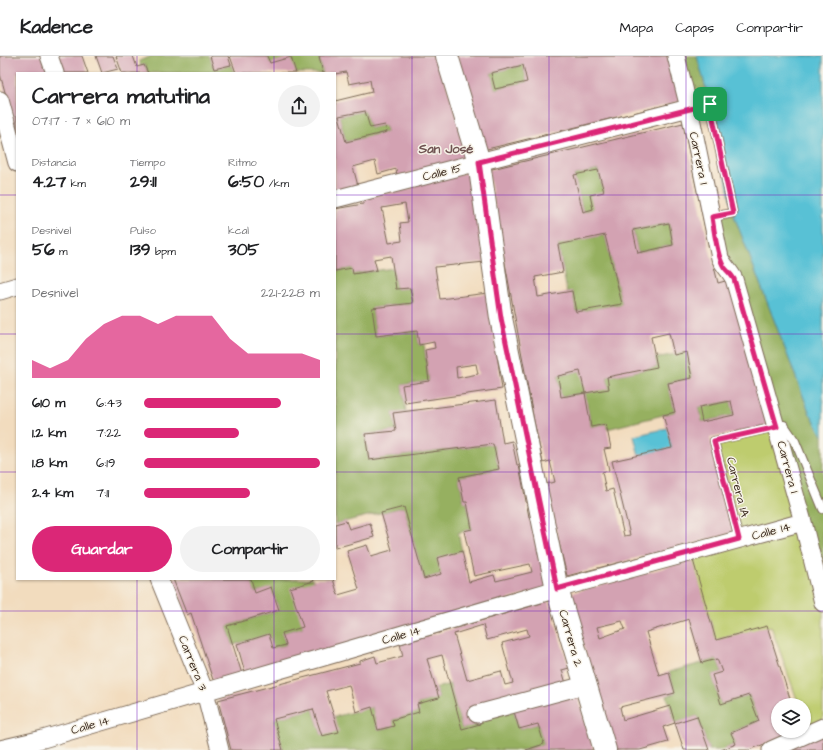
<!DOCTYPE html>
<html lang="es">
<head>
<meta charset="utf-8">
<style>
  :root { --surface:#fff; --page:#f2f2f2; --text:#202124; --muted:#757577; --line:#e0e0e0; --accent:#db2777 }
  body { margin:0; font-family:"Architects Daughter",sans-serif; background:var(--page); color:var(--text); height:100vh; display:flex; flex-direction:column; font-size:15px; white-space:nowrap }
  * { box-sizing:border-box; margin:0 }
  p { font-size:13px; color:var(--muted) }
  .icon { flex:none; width:22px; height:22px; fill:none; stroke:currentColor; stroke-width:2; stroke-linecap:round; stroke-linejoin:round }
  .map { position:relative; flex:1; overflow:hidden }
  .panel { position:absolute; left:16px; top:16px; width:320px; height:508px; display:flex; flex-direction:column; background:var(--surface); border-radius:0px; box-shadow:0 1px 3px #0004 }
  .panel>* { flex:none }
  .buttons { position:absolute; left:771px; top:642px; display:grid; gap:8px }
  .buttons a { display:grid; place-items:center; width:40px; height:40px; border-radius:50%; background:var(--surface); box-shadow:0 1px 3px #0004; font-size:20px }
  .pin { position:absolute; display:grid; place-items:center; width:34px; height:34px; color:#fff; margin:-17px; border-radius:8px; box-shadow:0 2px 6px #0006 }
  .round { display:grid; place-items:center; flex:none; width:42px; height:42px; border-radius:21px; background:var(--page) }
  .overview { display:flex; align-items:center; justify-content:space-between; height:68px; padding:0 16px }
  h1 { font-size:22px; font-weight:700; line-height:30px }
  .stats { display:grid; grid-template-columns:repeat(3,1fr); gap:6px; height:68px; padding:4px 16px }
  .stats div { display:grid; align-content:center }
  .stats b { font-size:17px; font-weight:700 }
  .stats small { font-size:11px; font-weight:400 }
  .stats p { font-size:11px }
  .chart { height:112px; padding:8px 16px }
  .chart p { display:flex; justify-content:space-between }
  .chart svg { width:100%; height:72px; margin-top:4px; fill:var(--accent); opacity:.7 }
  .cta { display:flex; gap:8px; margin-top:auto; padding:8px 16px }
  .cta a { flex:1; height:46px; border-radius:24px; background:var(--accent); color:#fff; font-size:16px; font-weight:700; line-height:46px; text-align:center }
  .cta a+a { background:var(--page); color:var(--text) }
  ul { padding:0 16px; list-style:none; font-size:13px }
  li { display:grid; grid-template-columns:64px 48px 1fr; align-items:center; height:30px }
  li i { height:10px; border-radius:5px; background:var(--accent) }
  header { display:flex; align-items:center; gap:24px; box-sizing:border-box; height:56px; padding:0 20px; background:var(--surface); border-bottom:1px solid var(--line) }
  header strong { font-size:19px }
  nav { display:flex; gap:22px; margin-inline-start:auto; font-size:14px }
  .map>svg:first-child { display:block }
  .green { fill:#becc6e; stroke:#7c7b46 }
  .forest { fill:#96b061; stroke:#686d40 }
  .water { fill:#58c1d5; stroke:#4a767a }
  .building { fill:#d3a2b2; fill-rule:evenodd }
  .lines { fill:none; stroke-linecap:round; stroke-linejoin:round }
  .lane-casing { stroke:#7b6856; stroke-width:10 }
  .street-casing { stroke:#7b6856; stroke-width:19 }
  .secondary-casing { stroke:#7b6856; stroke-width:24 }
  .lane { stroke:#fff; stroke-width:8 }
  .street { stroke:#fff; stroke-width:17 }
  .secondary { stroke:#fff; stroke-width:22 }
  .route-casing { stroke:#fff; stroke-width:8 }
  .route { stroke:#db2777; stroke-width:5 }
  .grid { fill:none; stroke:#7b2cbf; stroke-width:1; stroke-opacity:0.55 }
  .labels { text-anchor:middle; stroke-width:3; stroke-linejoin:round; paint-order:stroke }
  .street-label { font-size:12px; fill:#3b2a1e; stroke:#f7f3e8 }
  .neighbourhood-label { font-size:13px; font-weight:bold; fill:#705452; stroke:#f7f3e8 }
</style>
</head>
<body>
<header>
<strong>Kadence</strong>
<nav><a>Mapa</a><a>Capas</a><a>Compartir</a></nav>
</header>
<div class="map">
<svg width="823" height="694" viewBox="0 0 823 694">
  <rect width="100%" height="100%" fill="#f7f3e8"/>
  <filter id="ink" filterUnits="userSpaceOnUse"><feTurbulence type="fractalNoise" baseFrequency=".025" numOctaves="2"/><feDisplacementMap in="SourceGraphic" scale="8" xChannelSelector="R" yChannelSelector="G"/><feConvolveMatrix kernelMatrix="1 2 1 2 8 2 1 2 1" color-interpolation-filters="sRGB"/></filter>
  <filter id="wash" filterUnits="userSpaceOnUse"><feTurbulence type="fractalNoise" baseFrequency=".012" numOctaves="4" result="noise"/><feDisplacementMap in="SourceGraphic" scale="16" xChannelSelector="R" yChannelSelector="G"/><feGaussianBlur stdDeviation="0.9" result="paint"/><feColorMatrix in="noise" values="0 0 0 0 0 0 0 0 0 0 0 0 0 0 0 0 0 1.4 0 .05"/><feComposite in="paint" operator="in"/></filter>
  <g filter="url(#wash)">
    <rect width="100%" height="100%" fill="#f2dcbe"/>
    <path class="green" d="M777,371l46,176v124l-14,7 -5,-15v-14h-5l-28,-79 -55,14 -26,-87 49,-14 -25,-98z"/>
    <path class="forest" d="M152,0h58l4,13 17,-4 3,8h-86l-3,-8 -4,1 -2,-5z
      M267,0h52l4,17h-27l-26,-10z
      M676,0h21l13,47 -21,5z
      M523,9l4,17 -32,7 -4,-16z
      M365,55l5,17 15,-3 2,7 -41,10 -7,-26z
      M598,114l6,22 -11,17 -10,3 -9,-37z
      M733,157l77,201 13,22v167l-111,-386z
      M669,167l4,22 -35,8 -5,-23z
      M605,179l17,69 -46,8 -4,-20h-5l-9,-48z
      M352,212l2,6 39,-6 3,21 14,-1 3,15 -41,5 4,28 41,-5 2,14 5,-1 5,37 -27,4 4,27 -13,1 3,18 -31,3 4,26 124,-16 6,25 -40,8 5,25h3l5,27 -14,4 4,18 -21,23 -17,5 -20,-72 -69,17v-253z
      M687,296l5,26 -24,5 7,29 -68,17 -2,-5 -14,3 -6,-34 -24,4 -3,-21 22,-5 29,18 -2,-12 50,-10 -2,-9z
      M731,345l3,14 -32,7 -3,-15z
      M250,523h63l1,2 -11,46 -21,6 4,12 -13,3 -4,-13 -36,10 -6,-19 52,-16 -8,-22 -16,5z
      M717,603l5,13 -10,3 9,29 28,-9 10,26 -27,11 4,12 -15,6h-12l-12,-34 -22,7 -8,-27 8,-3 -6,-21z
      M450,628l12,45 18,-5 -2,-6 35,-10 6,21 19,-5 6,20 -21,6h-240l-9,-31 39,-10 9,27 12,-19 38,-10 6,23 15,-4 -1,-6 27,-8 -2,-8 22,-6 -3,-10z"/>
    <path class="water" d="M697,0h126v380l-13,-22 -77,-201 -23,-110z
      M667,372l5,20 -33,8 -5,-20z"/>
    <g id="blocks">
      <path class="building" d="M0,0h45l6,17h-34v62l-17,-61z
        M55,0h27l6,17h-27z
        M96,0h17l5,13 -16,4z
        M116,0h17l4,11 7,-2 4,8h-26z
        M210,0h18l3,9 -17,4z
        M230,0h37l3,7 21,-6 5,16h-60z
        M319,0h118l34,103 -74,17 -1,-7 -18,5 -3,-13 -22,6 5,19 -23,6v-91l37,-9 -2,-12 -21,4 -3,-12 -11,2 -12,-1zM365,55l5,17 15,-3 2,7 -41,10 -7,-26z
        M457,0h212l13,45 -199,49zM523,9l4,17 -32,7 -4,-16z
        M683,67l24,115 11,45 11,-3 39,146 -58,12 23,95 -166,43 -22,-92 10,-2 -5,-21 -7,2 -9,-42 -46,-251zM598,114l6,22 -14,3 3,14 -10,3 -9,-37zM669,167l4,22 -35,8 -5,-23zM605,179l17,69 -46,8 -4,-21 -34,6 -3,-20 28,-5 -5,-27zM669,277l5,22 13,-3 5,26 -24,5 7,29 -12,3 9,33 -60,13 18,74 -6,1 -11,-47 -7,2 -4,-19 7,-2 -5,-21 7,-1 -5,-24 -15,3 -6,-34 -24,4 -3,-21 22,-5 5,22 24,-4 -2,-12 50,-10 -6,-30zM731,345l3,14 -32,7 -3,-15z
        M470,116l15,90 -50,5 5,32 48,-6 14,96 -97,14 -3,-18 27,-4 -4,-31 10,-2 -1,-6 -15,3 -2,-14 -41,5 -4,-28 41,-5 -3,-15 -14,1 -5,-33 -17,3 3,11 -24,4 -1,-6 -17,3v-62l28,-5v-6l50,-10 -1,-4zM405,148l3,18 -8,1 2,18 -13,2 -7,-35zM476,308l2,10 -21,4 -1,-11z
        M496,344l7,43 9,-2 5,24h2l10,52 5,-1 17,71 -305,89 -9,-32 32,-10 4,14 13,-3 -4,-12 21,-6 -13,-39 24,-7 -1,-2h20l5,16 21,-6 -12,-38 20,-6 4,11 21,-6 -11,-37 23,-6 20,72 17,-5 -4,-16 25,-7 7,31 25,-7 2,6 36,-9 -2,-8 -56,12 -10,-45 8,-2 -5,-27h-3l-5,-25 40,-8 -6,-25 -124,16 -4,-26 31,-3 -3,-18z
        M346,465l3,8 21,-6 4,14 -39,11v-24z
        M693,504l23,80 51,-14 25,79h-14v26h20l-49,19h-28l15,-6 -5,-11 28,-12 -10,-26 -28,9 -9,-29 10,-3 -5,-13 -15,4 -13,-44 -43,13 13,43 10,-3 6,21 -55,14 3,13 47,-14 5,17 22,-7 12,34h-25l-9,-27 -12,4 5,15 -28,8h-26l-46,-156zM622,565l3,8 -25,9 -3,-11z
        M173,523h78l4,14 16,-6 8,23 -52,16 15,48 -28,9 -23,-70 -4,2z
        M549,545l20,67 -7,2 5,17 -92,21 5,16 -18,5 -20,-74 -15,4 12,39 -22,6 2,8 -27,8 2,6 -16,4 -6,-23 -16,5 -7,-27 -23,6 13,41 -17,4 -9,-27 -39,10 9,31h-52l-13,-50 142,-37v-2l15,-5 2,7 26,-7 -3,-12zM483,569l4,15 40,-11 2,7 -27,7 11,40 -8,2 -4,-14 -34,9 -13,-46z
        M576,635l18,59h-68l18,-6 -6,-20 -19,5 -6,-21z
        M823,676v18h-31l-1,-4z"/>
    </g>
  </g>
  <g filter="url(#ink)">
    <use href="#blocks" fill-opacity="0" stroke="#7b6856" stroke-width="1"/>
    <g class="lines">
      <g class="lane-casing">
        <path id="lane" d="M689,52l21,-5 23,110 -21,4
          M739,483l-25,-98 70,-16 11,16 28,68"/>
      </g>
      <g class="street-casing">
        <path id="street" d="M49,0l6,17
          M676,0l13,52 31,150c4,8 10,13 14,21l69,243 20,81
          M0,44l17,63
          M335,143l354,-91
          M0,235l17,-5
          M159,523l46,113 15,58
          M477,658l108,-29
          M0,693l43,-10 514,-150 246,-67
          M771,694l52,-23"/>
      </g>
      <g class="secondary-casing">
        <path id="secondary" d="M447,0l32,106 22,156 56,271 48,161"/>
      </g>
      <use href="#lane" class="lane"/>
      <use href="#street" class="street"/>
      <use href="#secondary" class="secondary"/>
    </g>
  </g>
  <g class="lines" filter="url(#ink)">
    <g class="route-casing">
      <path id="route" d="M710,48l23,109 -21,4c2,12 5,40 12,50 3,4 7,7 10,12l43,148 -63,14 25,98 -182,50 -56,-271 -22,-156z"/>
    </g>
    <use href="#route" class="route"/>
  </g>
  <path class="grid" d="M137,0v17M274,0v17M412,0v694M549,0v694M686,0v694M0,139h17M335,139h488M0,278h17M335,278h488M0,416h17M335,416h488M137,523v171M274,523v171M0,555h823"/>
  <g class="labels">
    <g class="street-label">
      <text transform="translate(699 102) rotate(78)" y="4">Carrera 1</text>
      <text transform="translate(442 116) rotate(-14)" y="4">Calle 15</text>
      <text transform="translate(788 411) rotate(75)" y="4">Carrera 1</text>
      <text transform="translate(738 431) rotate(76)" y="4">Carrera 1A</text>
      <text transform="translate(771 475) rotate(-15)" y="4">Calle 14</text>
      <text transform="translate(401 579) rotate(-16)" y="4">Calle 14</text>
      <text transform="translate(571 582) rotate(74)" y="4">Carrera 2</text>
      <text transform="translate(193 607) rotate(68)" y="4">Carrera 3</text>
      <text transform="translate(90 669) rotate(-16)" y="4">Calle 14</text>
    </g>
    <g class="neighbourhood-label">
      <text x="446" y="97">San José</text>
    </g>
  </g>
</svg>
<div class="buttons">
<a><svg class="icon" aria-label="layers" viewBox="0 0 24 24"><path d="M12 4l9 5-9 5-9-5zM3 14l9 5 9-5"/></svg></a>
</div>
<div class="pin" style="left:710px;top:48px;background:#1e9e55"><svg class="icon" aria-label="arrive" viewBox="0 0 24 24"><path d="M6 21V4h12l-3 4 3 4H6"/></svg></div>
<section class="panel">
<div class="overview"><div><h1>Carrera matutina</h1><p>07:17 · 7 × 610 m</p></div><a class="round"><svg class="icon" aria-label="share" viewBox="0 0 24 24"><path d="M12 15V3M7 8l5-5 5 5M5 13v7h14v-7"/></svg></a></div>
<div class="stats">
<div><p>Distancia</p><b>4.27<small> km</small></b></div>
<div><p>Tiempo</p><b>29:11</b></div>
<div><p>Ritmo</p><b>6:50<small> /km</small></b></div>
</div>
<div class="stats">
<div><p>Desnivel</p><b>56<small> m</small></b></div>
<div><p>Pulso</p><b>139<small> bpm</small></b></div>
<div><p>kcal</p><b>305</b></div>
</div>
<div class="chart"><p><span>Desnivel</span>221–228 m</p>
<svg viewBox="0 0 160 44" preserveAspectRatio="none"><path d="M0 44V33L10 38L20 33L30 20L40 11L50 6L60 6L70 11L80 6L90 6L100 6L110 20L120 29L130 29L140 29L150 29L160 33V44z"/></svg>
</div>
<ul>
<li><b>610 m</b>6:43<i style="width:78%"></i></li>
<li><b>1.2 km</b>7:22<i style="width:54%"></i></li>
<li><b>1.8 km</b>6:19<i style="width:100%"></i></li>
<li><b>2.4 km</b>7:11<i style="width:60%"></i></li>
</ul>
<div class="cta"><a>Guardar</a><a>Compartir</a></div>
</section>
</div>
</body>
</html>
